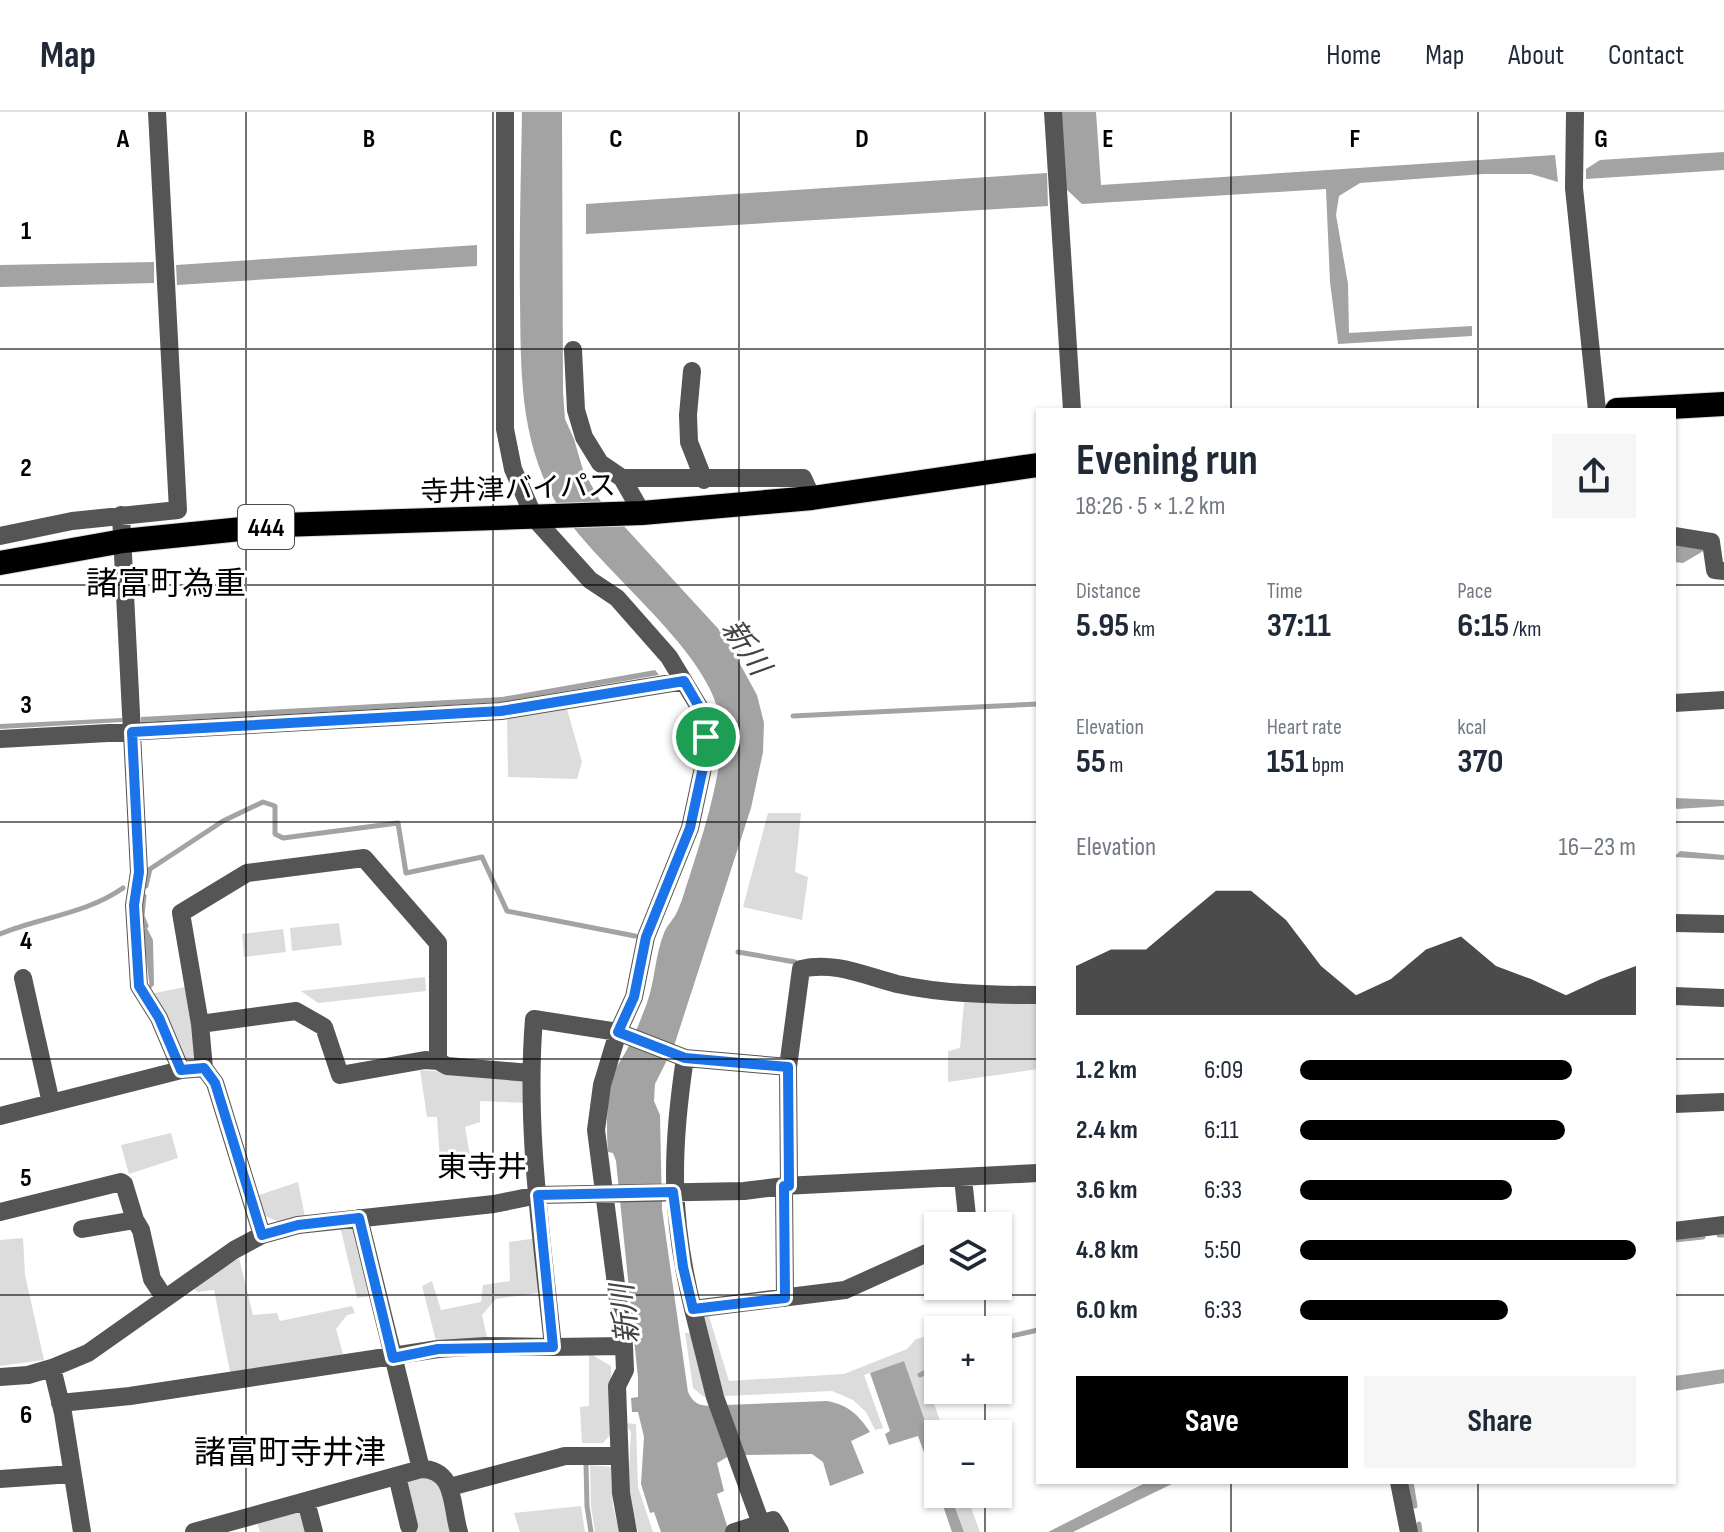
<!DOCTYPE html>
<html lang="en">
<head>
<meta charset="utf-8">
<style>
  :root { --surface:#fff; --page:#f6f6f7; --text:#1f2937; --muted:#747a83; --line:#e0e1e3; --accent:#000 }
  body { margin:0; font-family:"Sofia Sans Condensed","Noto Sans JP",sans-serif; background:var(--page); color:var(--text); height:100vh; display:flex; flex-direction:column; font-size:30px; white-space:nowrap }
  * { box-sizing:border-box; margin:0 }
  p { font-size:26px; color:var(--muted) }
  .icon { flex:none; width:44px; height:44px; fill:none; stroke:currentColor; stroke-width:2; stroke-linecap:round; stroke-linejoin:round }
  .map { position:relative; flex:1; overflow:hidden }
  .details { position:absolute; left:1036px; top:296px; width:640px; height:1076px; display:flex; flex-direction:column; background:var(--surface); border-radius:0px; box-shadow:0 2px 6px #0004 }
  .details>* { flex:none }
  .fabs { position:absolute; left:924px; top:1100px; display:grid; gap:16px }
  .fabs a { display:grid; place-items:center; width:88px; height:88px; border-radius:0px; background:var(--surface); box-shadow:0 2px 6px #0004; font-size:40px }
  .pin { position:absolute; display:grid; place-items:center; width:68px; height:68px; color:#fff; margin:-34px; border:4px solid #fff; border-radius:50%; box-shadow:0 2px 8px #0007 }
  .round { display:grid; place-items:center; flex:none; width:84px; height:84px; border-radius:0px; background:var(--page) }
  .overview { display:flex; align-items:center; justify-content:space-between; height:136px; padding:0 40px }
  h1 { font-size:44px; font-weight:700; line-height:60px }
  .metrics { display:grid; grid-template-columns:repeat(3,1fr); gap:12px; height:136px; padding:8px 40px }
  .metrics div { display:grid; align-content:center }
  .metrics b { font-size:34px; font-weight:700 }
  .metrics small { font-size:22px; font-weight:400 }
  .metrics p { font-size:22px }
  .chart { height:224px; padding:16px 40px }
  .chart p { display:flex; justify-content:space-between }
  .chart svg { width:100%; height:144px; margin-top:8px; fill:var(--accent); opacity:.7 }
  .cta { display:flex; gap:16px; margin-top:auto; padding:16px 40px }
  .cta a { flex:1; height:92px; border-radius:0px; background:var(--accent); color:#fff; font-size:32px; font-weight:700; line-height:92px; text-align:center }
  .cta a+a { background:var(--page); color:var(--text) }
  ul { padding:0 40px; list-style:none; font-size:26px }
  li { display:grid; grid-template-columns:128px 96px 1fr; align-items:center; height:60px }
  li i { height:20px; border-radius:10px; background:var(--accent) }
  header { display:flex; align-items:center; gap:48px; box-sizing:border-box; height:112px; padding:0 40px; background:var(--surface); border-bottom:2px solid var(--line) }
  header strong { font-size:38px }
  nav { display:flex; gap:44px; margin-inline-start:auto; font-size:28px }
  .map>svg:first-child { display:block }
  .green { fill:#dcdcdc }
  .water { fill:#a3a3a3 }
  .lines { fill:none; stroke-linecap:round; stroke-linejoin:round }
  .stream { stroke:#a3a3a3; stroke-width:5 }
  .highway-casing { stroke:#dbdbdb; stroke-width:26 }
  .minor { stroke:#555; stroke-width:18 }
  .highway { stroke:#000; stroke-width:24 }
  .route-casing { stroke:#fff; stroke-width:16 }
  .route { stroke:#1a73e8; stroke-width:10 }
  .grid { fill:none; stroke:#000; stroke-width:2; stroke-opacity:0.55 }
  .labels { text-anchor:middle; stroke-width:6; stroke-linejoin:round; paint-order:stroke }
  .shield { fill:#fff; stroke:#4c4c4c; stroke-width:2 }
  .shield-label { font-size:26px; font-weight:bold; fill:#000 }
  .street-label { font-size:28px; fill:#000; stroke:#fff }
  .water-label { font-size:30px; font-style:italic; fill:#444; stroke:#fff }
  .neighbourhood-label { font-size:30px; fill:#000; stroke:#fff }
  .quarter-label { font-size:32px; fill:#000; stroke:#fff }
  .grid-label { font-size:26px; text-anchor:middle; font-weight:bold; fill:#000; stroke:#fff; stroke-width:6; stroke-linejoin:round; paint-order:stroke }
</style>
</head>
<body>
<header>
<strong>Map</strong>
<nav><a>Home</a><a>Map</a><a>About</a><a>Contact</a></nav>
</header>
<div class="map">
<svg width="1724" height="1420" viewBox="0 0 1724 1420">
  <rect width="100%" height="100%" fill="#fff"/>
  <path class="green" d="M567,597l15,53 -5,17 -69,-2 -1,-61z
    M768,701h33l-6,59 13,5 -6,43 -59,-13z
    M339,811l3,22 -50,6 -2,-23z
    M283,817l3,23 -42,5 -2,-23z
    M425,865l1,14 -108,12 -17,-12z
    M185,875l14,74 -16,2 -33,-69z
    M964,891h74v66l-90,13v-31l12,-3z
    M420,958l106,8v25l-46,-2v21l-15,5 5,28 -30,5 -3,-43h-10z
    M171,1021l7,25 -49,16 -8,-29z
    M298,1070l7,35 -26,5 -14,-6 -9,-20z
    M355,1111l18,73 -16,2 -17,-72z
    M23,1126l2,37 19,85 -44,6v-126z
    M538,1126l5,54 -47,7 -14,16 6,27 -51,3 -15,-59 10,-5 9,29 40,-8 2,-17 27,-4 -1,-39z
    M239,1146l14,57 24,-2 3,8 72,-15 3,7 -8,2 -11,14 9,32 -114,16 -17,-87 -17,2 -4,-5z
    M707,1198l22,71 115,-7 63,-25 9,-10 22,-6v39l-13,7 20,55h-7v24l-34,-97 -40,14 19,53 -8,2 -9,-18 -13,-12 -21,-9 -128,6 -11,-9 -8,-55h16l1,-21z
    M997,1206l7,22 -6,3v-13h-49z
    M589,1241l22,13 1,67 -9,10h-21l-2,-36 9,-1z
    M625,1311l11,1 2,63 15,45h-15l-10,-42 3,-58z
    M590,1353l21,2 2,39 6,26h-24l-4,-26z
    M426,1361l15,10 12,49h-53l15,-5 -10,-48z
    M950,1382h16l14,38h-16z
    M581,1394l4,26h-65l-6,-19z
    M302,1399l6,21h-48l-3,-9z"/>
  <path class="water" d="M522,0h40l1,279 2,28 9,20 9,31 16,29 125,136 33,60 7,28 -1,29 -12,56 -77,238 -19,38 -1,17 6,14 2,94 26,183c5,11 11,14 23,14l18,50 -12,7 7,28 -7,3 12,38h-68l-7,-20 -4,1 -9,-29 3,-47 -6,-25h-6l-1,-14 7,-1v-19l-22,-217 -3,-8 -5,-1c-2,-25 -2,-68 11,-89 12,-18 20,-39 28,-60 8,-22 8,-48 17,-70 3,-8 10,-14 13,-21 5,-10 8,-23 12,-34 13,-40 36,-111 32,-153 -7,-76 -130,-158 -167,-226 -35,-63 -33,-130 -34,-200 -1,-62 1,-125 2,-187z
    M1061,0h35l5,73 454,-30 3,27 -27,-8h-47l-124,9 -21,13 -3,19 12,69 1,49 123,-7v10l-134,8 -8,-62 -4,-93 -244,15 -17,-16z
    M1724,40v18l-138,9v-10l14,-9z
    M1047,61l1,33 -462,28v-30z
    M477,133v21l-300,19 -1,-20z
    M154,150v21l-154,4v-22z
    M1674,432l31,6 -22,13 -9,-1z
    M655,558l4,5 -156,27 -362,20v-5l361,-20z
    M122,606v4l-122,7v-5z
    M1675,686l49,2v6l-47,3 -3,-3z
    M1680,739l44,4v5l-50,-3z
    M146,814l7,14 1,45 -4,4 -7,-57z
    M904,1249l34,97v33l-20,-55 -29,9 -4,-11 5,-3 -20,-58z
    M1724,1257v14l-50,8v-15z
    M827,1289c21,4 31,13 43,31l-19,9 13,32 -34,13 -7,-24 -11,-8 -69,1 -18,-50z
    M1147,1370h29l-103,50h-25z
    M939,1382h11l14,38h-12z"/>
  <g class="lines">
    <path class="stream" d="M793,604l245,-12
      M146,774l4,-17 73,-48 40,-19 12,4v28l8,4 115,-15 8,50 76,-16 25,54 128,25
      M144,784l-2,20 4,10
      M0,822c41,-17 86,-20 123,-46
      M738,840l57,10
      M1719,1123h5
      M1674,1128l29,-3
      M998,1227l40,-9
      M920,1263l18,-9
      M586,1352l1,42 4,26
      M1411,1370l4,24
      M1419,1412l1,8"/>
    <g class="highway-casing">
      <path id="highway" d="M1617,298l107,-6
        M0,451l123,-22 158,-16 361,-12 170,-15 226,-33"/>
    </g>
    <path class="minor" d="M505,0v317l8,40 22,50 55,61 27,18 52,59 32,53 5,27 -2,26 -14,65 -44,109 -12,60 -16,35 -16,53 -6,45 28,216 1,24 -8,16 4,107 7,39
      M1053,0l19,298
      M1575,0l-1,76 23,222
      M573,238l3,60 8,27 16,26 22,15 20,35
      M692,259l-4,44 1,27 15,38
      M622,366h181l9,20
      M121,403l18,357 -5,33 5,81 20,32 22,52
      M0,424l72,-15 106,-11 -21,-398
      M1674,424l37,6 4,28 9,1
      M1674,591l50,-3
      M0,627l501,-28 183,-30
      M1674,811l50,1
      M23,866l28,125
      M1674,884l50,2
      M200,912l96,-13 28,16 16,48 85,-15 13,1 9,5 83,7
      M685,946c-14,93 -15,159 8,251
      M204,956l-4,-44 -19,-111 66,-40 117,-15 74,85v118
      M1674,992l50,-2
      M0,1004l181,-46 23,-2 11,15 47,152
      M963,1066l5,48
      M784,1074l1,112
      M789,1074l-1,-119 13,-98c34,-8 64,7 96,15 46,10 94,11 141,11
      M0,1100l121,-30 3,2 11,36 6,10 11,49 12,18
      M359,1106l62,251
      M82,1117l53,-9
      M1674,1119l50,-6
      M553,1235l71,-1
      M52,1256l11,45 19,119
      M0,1265l28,-2 24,-7 36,-15 146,-103 28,-15 36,-10 196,-21 44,-9 206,-4 40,-5 254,-13
      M60,1291l70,-7 308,-47 48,-3 67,1c-11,-109 -28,-219 -19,-328l84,13 67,26 103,9
      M397,1364l12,50
      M0,1367l72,-5
      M1399,1370l10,50
      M450,1375l115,-31h54
      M306,1389l8,31
      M194,1420l227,-63c35,0 30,37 38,63
      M734,1420l39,-12 7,12
      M764,1420l-49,-135 -22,-88 152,-19 93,-42"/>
    <use href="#highway" class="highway"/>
  </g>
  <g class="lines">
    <g class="route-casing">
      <path id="route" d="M684,569l17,29 5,27 -2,26 -14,65 -44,109 -12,60 -16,35 67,26 103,9 1,119h-5l1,112 -92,11 -10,-42 -10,-75 -135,3 15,152 -115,2 -45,9 -34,-140 -61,7 -36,10 -47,-152 -11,-15 -23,2 -22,-52 -20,-32 -5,-81 5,-33 -7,-140 369,-21z"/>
    </g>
    <use href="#route" class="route"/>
  </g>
  <path class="grid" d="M246,0v1420M493,0v1420M739,0v1420M985,0v1114M1231,0v298M1478,0v298M0,237h1724M0,473h1038M1674,473h50M0,710h1038M1674,710h50M0,947h1038M1674,947h50M985,1174v44M0,1183h1038M1674,1183h50M985,1278v44M1231,1370v50M1478,1370v50M985,1382v38"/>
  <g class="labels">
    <rect class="shield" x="238" y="393" width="56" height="44" rx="6"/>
    <g class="shield-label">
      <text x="266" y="424">444</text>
    </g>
    <g class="street-label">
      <text transform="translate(518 376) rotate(-2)" y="10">寺井津バイパス</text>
    </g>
    <g class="water-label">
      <text transform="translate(746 535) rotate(56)" y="10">新川</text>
      <text transform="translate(625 1202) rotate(-96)" y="10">新川</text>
    </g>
    <g class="neighbourhood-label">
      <text x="482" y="1065">東寺井</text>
    </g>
    <g class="quarter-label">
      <text x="166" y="482">諸富町為重</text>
      <text x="290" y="1351">諸富町寺井津</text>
    </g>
  </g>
  <g class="grid-label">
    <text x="123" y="35">A</text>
    <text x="369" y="35">B</text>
    <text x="616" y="35">C</text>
    <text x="862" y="35">D</text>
    <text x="1108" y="35">E</text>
    <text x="1355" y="35">F</text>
    <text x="1601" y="35">G</text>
    <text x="26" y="127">1</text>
    <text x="26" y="364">2</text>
    <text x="26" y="601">3</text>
    <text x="26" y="837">4</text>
    <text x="26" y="1074">5</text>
    <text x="26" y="1311">6</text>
  </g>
</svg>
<div class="fabs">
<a><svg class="icon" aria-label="layers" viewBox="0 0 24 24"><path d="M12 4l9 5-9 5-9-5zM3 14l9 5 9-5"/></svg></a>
<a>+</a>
<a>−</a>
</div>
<div class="pin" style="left:706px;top:625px;background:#1e9e55"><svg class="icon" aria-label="arrive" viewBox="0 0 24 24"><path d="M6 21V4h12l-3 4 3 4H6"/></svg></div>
<section class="details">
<div class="overview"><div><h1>Evening run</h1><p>18:26 · 5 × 1.2 km</p></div><a class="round"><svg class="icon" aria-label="share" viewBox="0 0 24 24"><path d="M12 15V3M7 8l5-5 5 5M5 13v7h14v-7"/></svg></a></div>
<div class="metrics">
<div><p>Distance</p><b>5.95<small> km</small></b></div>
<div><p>Time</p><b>37:11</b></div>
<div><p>Pace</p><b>6:15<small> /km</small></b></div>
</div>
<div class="metrics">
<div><p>Elevation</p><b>55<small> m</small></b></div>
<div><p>Heart rate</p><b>151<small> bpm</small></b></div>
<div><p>kcal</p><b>370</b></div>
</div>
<div class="chart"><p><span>Elevation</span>16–23 m</p>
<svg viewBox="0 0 160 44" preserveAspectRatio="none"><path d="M0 44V29L10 24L20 24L30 15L40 6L50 6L60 15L70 29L80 38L90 33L100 24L110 20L120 29L130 33L140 38L150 33L160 29V44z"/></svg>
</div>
<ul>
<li><b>1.2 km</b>6:09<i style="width:81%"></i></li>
<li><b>2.4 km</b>6:11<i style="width:79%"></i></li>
<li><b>3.6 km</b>6:33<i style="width:63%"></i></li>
<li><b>4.8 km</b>5:50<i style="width:100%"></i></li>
<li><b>6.0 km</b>6:33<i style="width:62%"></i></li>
</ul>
<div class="cta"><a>Save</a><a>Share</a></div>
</section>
</div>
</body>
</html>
